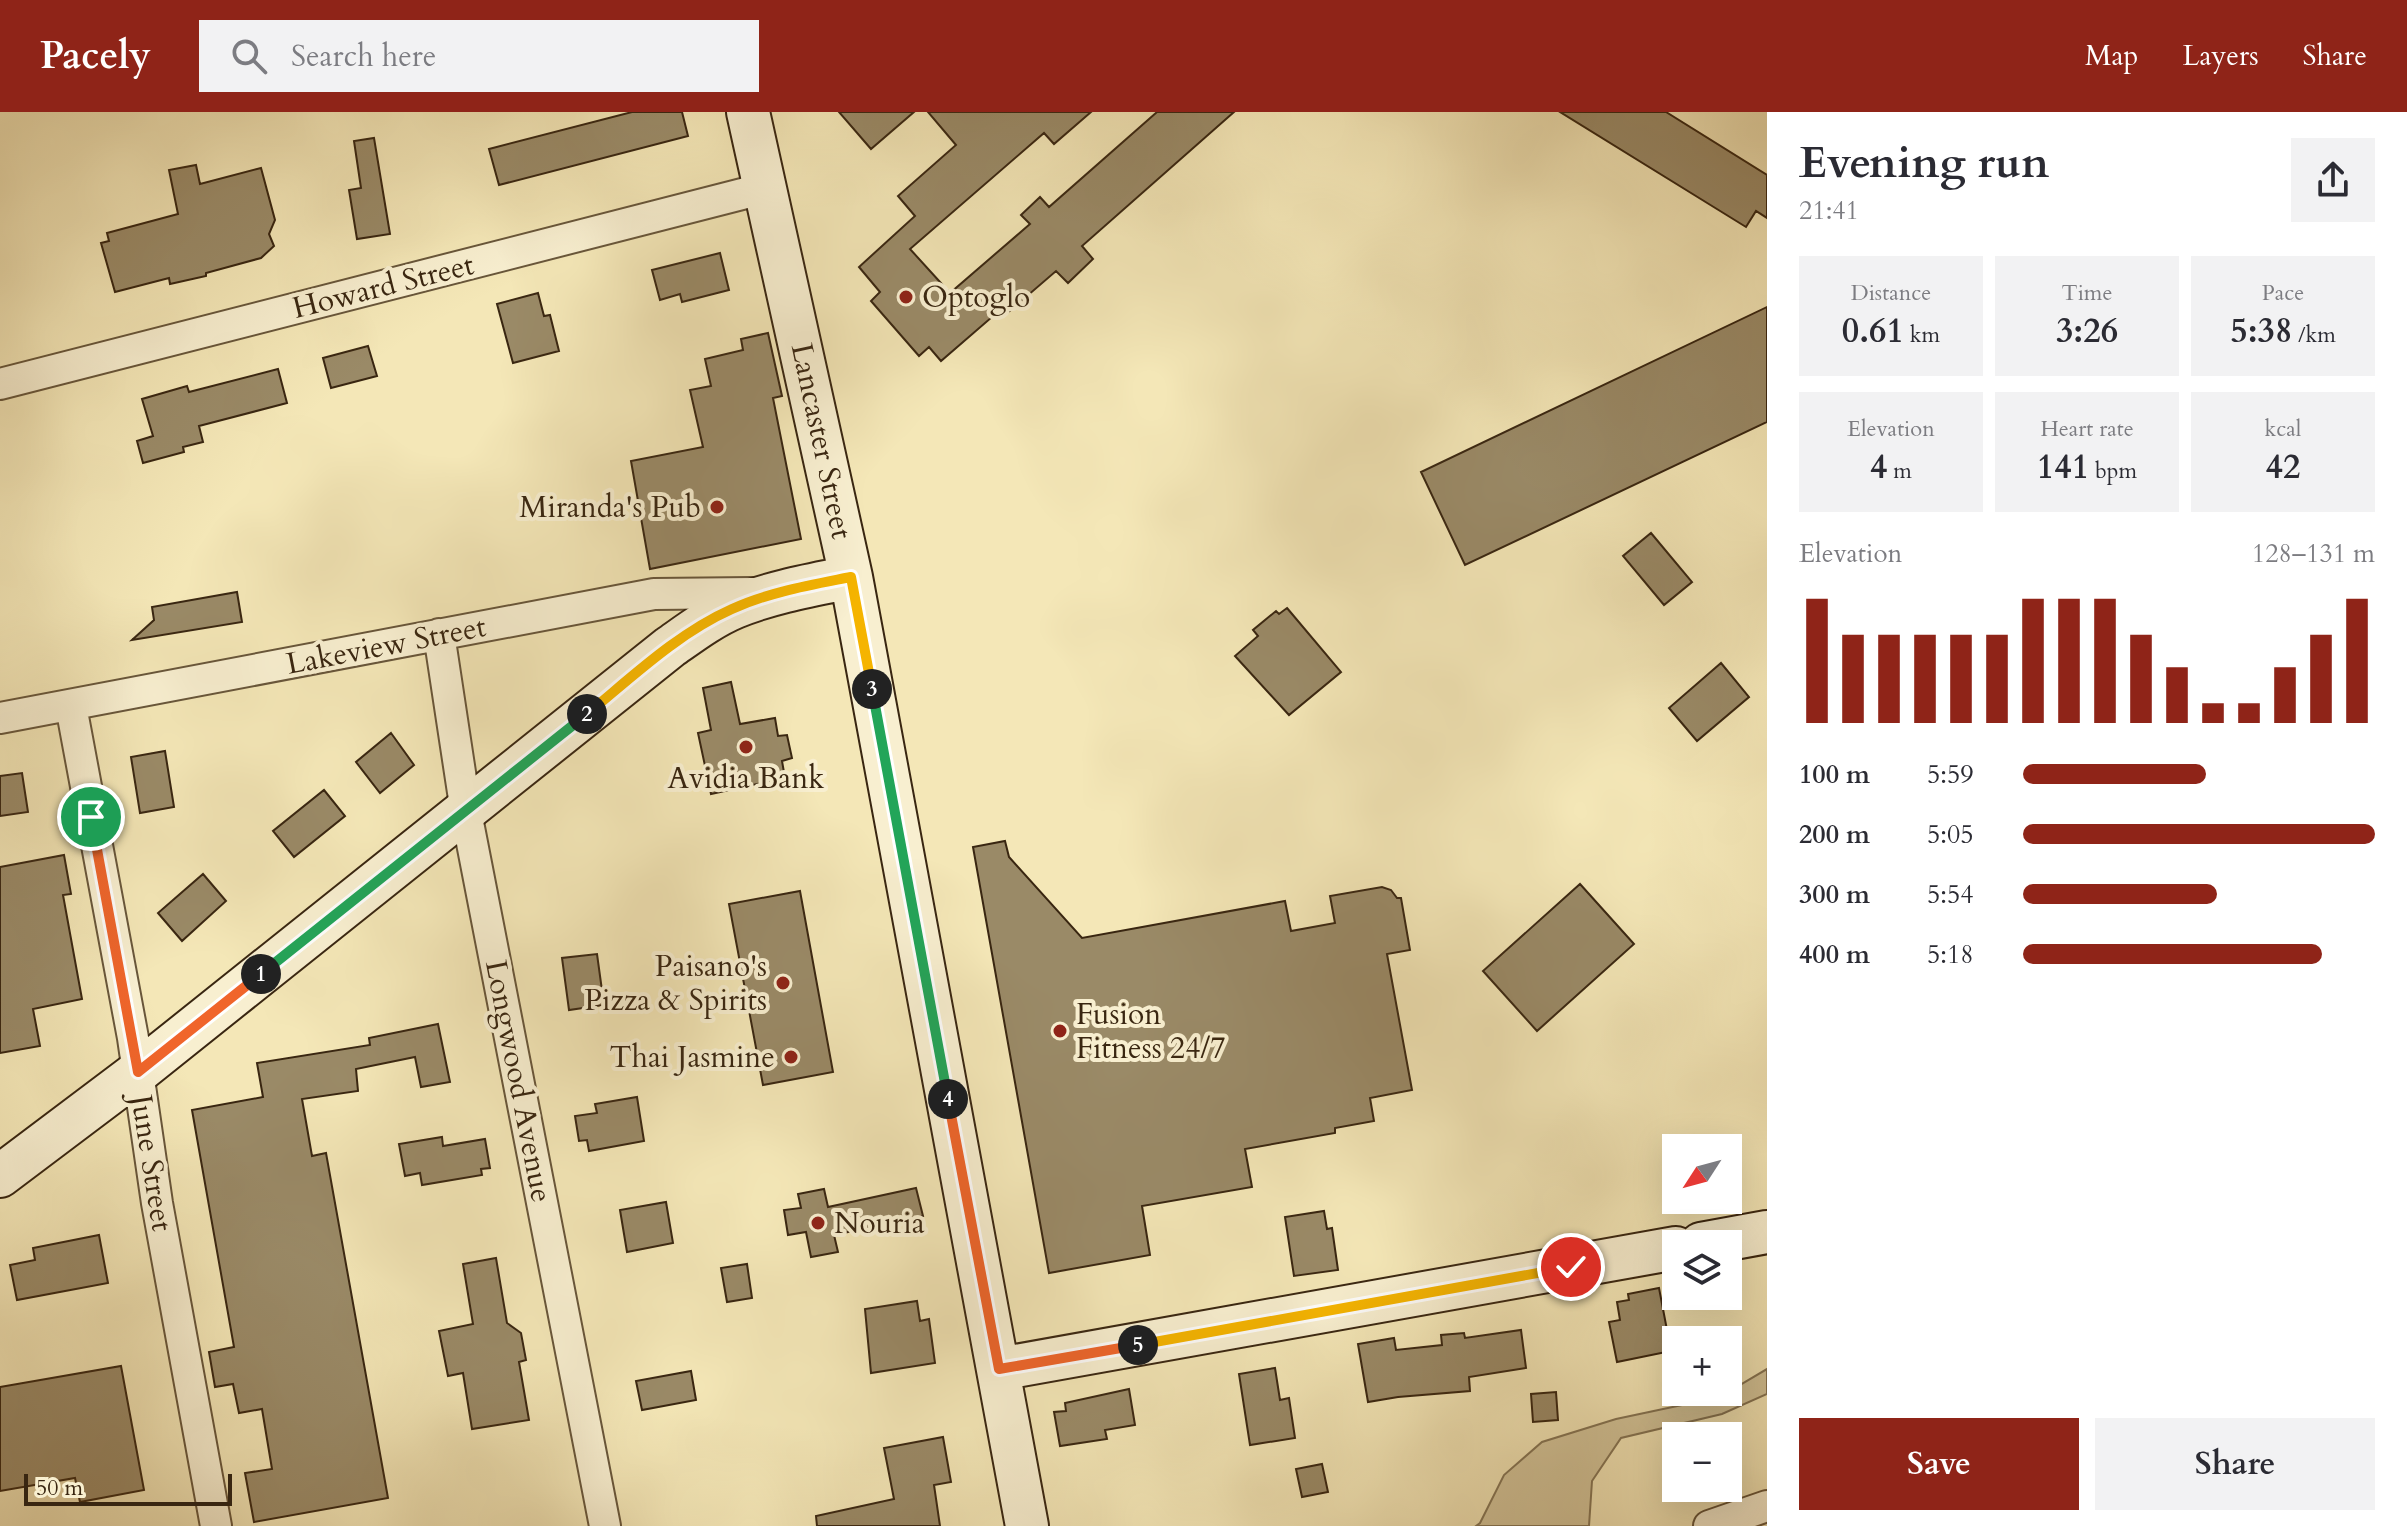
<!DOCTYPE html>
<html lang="en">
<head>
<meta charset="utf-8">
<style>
  :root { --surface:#fff; --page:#f2f2f3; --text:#2b2b33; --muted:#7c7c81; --accent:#8f2418 }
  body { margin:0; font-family:Cardo,serif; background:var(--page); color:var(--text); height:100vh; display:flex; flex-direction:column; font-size:30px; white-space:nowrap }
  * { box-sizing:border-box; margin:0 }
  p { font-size:26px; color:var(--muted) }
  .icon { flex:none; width:44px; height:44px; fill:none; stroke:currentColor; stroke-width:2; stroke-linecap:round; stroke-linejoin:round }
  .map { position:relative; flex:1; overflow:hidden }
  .side { display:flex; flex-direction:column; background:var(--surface); width:640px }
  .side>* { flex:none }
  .needle { width:52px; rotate:234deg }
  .controls { position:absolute; left:1662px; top:1022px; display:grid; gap:16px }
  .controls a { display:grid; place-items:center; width:80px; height:80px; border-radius:0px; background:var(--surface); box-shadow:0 8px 32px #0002; font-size:40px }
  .scale { position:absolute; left:24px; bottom:20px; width:208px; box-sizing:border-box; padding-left:8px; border:4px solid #392611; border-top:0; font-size:22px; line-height:28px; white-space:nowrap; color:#392611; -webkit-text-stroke:6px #f8efd0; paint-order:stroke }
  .pin { position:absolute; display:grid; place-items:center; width:68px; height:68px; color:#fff; margin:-34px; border:4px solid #fff; border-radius:50%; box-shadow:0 2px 8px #0007 }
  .km { position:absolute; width:40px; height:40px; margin:-20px; border-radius:50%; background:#222; color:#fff; font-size:22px; line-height:40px; text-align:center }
  .round { display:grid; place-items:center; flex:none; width:84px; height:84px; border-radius:0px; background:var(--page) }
  .headline { display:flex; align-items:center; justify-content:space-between; height:136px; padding:0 32px }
  h1 { font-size:44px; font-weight:800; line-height:60px }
  .figures { display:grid; grid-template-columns:repeat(3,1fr); gap:12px; height:136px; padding:8px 32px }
  .figures div { display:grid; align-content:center; border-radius:0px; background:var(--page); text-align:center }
  .figures b { font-size:34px; font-weight:800 }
  .figures small { font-size:22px; font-weight:400 }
  .figures p { font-size:22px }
  .chart { height:224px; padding:16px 32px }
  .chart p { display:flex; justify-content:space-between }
  .chart svg { width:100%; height:144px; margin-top:8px; stroke:var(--accent); stroke-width:6 }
  .primary-button { display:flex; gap:16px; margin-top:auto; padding:16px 32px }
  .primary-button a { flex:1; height:92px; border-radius:0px; background:var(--accent); color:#fff; font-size:32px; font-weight:800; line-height:92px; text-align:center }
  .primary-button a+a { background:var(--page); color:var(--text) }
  ul { padding:0 32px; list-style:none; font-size:26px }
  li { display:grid; grid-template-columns:128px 96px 1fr; align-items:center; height:60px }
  li i { height:20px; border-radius:10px; background:var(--accent) }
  header { display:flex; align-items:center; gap:48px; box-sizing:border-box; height:112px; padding:0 40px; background:var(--accent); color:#fff }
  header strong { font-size:38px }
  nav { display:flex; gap:44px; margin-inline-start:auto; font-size:28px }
  .search { width:560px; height:72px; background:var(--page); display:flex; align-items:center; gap:20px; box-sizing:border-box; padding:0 28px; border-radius:0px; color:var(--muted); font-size:30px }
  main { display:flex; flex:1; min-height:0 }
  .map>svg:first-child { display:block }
  .green { fill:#d4c69b; stroke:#867656; stroke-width:2 }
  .building { fill:#9a8a67; stroke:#392611; stroke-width:2 }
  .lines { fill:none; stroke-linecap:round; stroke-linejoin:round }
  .minor-casing { stroke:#68563a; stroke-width:34 }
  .secondary-casing { stroke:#392611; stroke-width:46 }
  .minor { stroke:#f8efd0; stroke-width:30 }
  .secondary { stroke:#f8efd0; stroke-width:42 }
  .split-1-casing { stroke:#fff; stroke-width:16 }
  .split-2-casing { stroke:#fff; stroke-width:16 }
  .split-3-casing { stroke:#fff; stroke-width:16 }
  .split-4-casing { stroke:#fff; stroke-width:16 }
  .split-5-casing { stroke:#fff; stroke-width:16 }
  .split-6-casing { stroke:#fff; stroke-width:16 }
  .split-1 { stroke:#f0652b; stroke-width:10 }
  .split-2 { stroke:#22a559; stroke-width:10 }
  .split-3 { stroke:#f5b400; stroke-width:10 }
  .split-4 { stroke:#22a559; stroke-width:10 }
  .split-5 { stroke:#f0652b; stroke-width:10 }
  .split-6 { stroke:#f5b400; stroke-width:10 }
  .poi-dot { fill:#8f2418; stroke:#f8efd0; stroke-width:3 }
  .labels { text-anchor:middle; stroke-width:8; stroke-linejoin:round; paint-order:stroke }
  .street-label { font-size:30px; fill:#392611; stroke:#f8efd0 }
  .poi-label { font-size:30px; fill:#392611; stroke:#f8efd0; text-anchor:start }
</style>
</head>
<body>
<header>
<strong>Pacely</strong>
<div class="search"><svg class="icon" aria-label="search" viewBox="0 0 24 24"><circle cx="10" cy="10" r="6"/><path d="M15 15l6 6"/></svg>Search here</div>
<nav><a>Map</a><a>Layers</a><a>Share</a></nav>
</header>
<main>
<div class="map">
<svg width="1767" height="1414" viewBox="0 0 1767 1414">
  <rect width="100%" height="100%" fill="#f4e7b7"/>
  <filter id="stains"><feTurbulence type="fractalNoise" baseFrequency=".0025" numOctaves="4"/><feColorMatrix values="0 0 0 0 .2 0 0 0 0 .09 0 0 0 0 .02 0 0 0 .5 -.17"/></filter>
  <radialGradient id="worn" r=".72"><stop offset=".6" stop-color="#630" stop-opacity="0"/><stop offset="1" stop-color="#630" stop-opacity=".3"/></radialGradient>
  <path class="green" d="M1767,1257v25l-45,20 -101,24 -29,43 -3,45h-113l4,-3 24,-48 38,-33 74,-23 66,-14 46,-13z"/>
  <path class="building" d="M632,0h50l6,24 -189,49 -10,-36z
    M839,0h75l-43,37z
    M928,0h163l-37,32 -10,-11 -134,116 40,44 80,-69 -9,-9 19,-18 9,10 108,-95h77l-152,134 11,13 -25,24 -12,-12 -51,44 -5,-5 -59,51 -12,-14 -10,9 -48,-55 9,-9 -21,-25 56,-51 -17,-20 58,-51z
    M1560,0h106l101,63v43l-11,-7 -10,16z
    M374,26l16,96 -33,5 -8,-49 12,-2 -7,-47z
    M196,53l4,19 61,-16 14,52 -6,14 5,12 -13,12 -55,15v3l-36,8 -1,-6 -54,14 -14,-49 8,-2 -2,-8 71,-19 -9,-44z
    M720,141l9,37 -47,12 -2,-8 -20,6 -8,-30z
    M538,181l6,23 6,-1 9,36 -46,12 -16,-59z
    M1767,195v115l-302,143 -44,-93z
    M768,221l14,63 -9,2 28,141 -151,30 -19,-108 72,-14 -13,-57 21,-4 -6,-27 38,-9 -2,-11z
    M368,234l9,30 -46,12 -8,-30z
    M278,257l9,34 -88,23 4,16 -20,5 1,5 -41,11 -6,-22 16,-5 -11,-37 45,-13 2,6z
    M1651,421l41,49 -28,23 -41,-49z
    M237,480l5,30 -110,18 22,-20 -2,-13z
    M1287,496l54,64 -52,43 -54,-59 23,-20 -5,-6 23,-19 3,3z
    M1721,551l28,34 -52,44 -28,-33z
    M731,570l9,42 35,-6 3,18 9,-1 5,23 -10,3 3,17 -74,16 -13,-61 13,-3 -8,-42z
    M391,621l23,32 -34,28 -24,-31z
    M165,639l9,56 -34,6 -9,-56z
    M22,661l6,39 -28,4v-40z
    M324,678l21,26 -51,41 -21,-26z
    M1005,729l4,16 73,81 203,-37 6,30 44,-8 -5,-27 52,-9 9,3 6,8h4l9,52 -23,4 25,136 -42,8 4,23 -39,7v5l-90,16 7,38 -110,19 8,49 -101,18 -76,-426z
    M64,743l7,39 -8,1 19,104 -49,10 7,37 -40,7v-186z
    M203,762l23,27 -44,40 -24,-28z
    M1580,772l54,60 -97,87 -54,-60z
    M800,779l33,181 -70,13 -34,-181z
    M597,842l7,51 -35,5 -7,-52z
    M438,912l12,58 -29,5 -6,-30 -59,12 2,22 -56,8 10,57 14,-3 62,345 -134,24 -9,-49 27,-4 -10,-60 -23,4 -6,-29 -18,3 -6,-35 25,-5 -42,-237 71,-13 -6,-34 113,-18 -1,-7z
    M637,985l7,44 -55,10 -2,-11 -8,1 -4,-25 22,-3 -2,-9z
    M442,1025l1,9 42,-7 5,29 -9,1 1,6 -60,10 -2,-12 -15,3 -6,-32z
    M916,1076l7,28 -89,19 4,17 -27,5 -5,-25 -18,3 -4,-25 17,-2 -3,-14 26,-5 4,18z
    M666,1090l7,41 -46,9 -7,-42z
    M1324,1099l3,18 5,-1 6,42 -44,6 -9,-59z
    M99,1123l9,48 -91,17 -7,-35 25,-5 -2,-12z
    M496,1146l11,65 14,10 5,27 -7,2 10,58 -57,9 -9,-56 -15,3 -9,-45 34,-7 -10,-60z
    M747,1152l5,34 -25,4 -6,-34z
    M1659,1176l12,63 -54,11 -8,-40 11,-2 -3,-18 12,-2 -1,-6z
    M917,1189l3,20 9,-2 6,44 -64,10 -6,-64z
    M1521,1218l5,38 -57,9 1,14 -72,6 -30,5 -10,-58 36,-6 2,12 46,-5 -1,-10 23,-2 1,5z
    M121,1254l23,124 -64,12 -5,-24 -75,13v-104z
    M1275,1256l5,32 9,-2 6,40 -45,7 -11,-71z
    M691,1259l5,29 -54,10 -6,-29z
    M1129,1277l6,36 -30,5 2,9 -47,7 -6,-34 12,-1 -1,-8z
    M1556,1280l2,28 -25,2 -2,-28z
    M943,1325l8,45 -17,3 6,41h-123l-1,-10 78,-17 -10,-51z
    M1322,1352l6,28 -26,5 -6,-28z"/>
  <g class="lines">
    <g class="minor-casing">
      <path id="minor" d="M0,272l746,-191 20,-9
        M439,522l27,178 139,714
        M71,594l62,332 24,165 59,323
        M0,606l654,-124 99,-1
        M1709,1414l58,-20"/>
    </g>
    <g class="secondary-casing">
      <path id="secondary" d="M748,0l103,465 176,949
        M0,1064l138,-104 532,-425c20,-14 41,-30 65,-40 37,-15 77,-22 116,-30
        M1701,1132l66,-12
        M999,1257l677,-121"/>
    </g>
    <use href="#minor" class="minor"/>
    <use href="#secondary" class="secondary"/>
  </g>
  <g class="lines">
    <g class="split-1-casing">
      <path id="split-1" d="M91,705l47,255 123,-98"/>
    </g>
    <g class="split-2-casing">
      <path id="split-2" d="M261,862l326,-260"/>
    </g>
    <g class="split-3-casing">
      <path id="split-3" d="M587,602c45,-37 91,-81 145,-105 37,-17 79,-24 119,-32l21,112"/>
    </g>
    <g class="split-4-casing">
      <path id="split-4" d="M872,577l76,410"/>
    </g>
    <g class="split-5-casing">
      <path id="split-5" d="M948,987l51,270 139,-24"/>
    </g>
    <g class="split-6-casing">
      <path id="split-6" d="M1138,1233l433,-78"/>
    </g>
    <use href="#split-1" class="split-1"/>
    <use href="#split-2" class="split-2"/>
    <use href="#split-3" class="split-3"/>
    <use href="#split-4" class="split-4"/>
    <use href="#split-5" class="split-5"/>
    <use href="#split-6" class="split-6"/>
  </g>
  <g class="poi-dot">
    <circle cx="906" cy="185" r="8"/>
    <circle cx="717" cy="395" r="8"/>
    <circle cx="746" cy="635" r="8"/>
    <circle cx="783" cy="871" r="8"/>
    <circle cx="1060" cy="919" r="8"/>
    <circle cx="791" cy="945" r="8"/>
    <circle cx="818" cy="1111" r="8"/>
  </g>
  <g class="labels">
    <g class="street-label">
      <text transform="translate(383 174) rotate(-14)" y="10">Howard Street</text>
      <text transform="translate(822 329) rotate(78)" y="10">Lancaster Street</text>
      <text transform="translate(386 533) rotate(-11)" y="10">Lakeview Street</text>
      <text transform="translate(519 969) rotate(79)" y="10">Longwood Avenue</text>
      <text transform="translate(152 1051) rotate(81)" y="10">June Street</text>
    </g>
    <g class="poi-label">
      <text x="922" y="195">Optoglo</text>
      <text x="701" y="405" text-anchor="end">Miranda's Pub</text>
      <text x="746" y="676" text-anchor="middle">Avidia Bank</text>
      <text x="767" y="864" text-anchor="end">Paisano's<tspan x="767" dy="34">Pizza &amp; Spirits</tspan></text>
      <text x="1076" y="912">Fusion<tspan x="1076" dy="34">Fitness 24/7</tspan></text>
      <text x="775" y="955" text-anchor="end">Thai Jasmine</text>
      <text x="834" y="1121">Nouria</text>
    </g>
  </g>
  <rect width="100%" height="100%" filter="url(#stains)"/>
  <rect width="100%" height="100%" fill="url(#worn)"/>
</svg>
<div class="controls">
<a><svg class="needle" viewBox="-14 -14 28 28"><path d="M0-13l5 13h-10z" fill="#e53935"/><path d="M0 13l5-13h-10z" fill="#7c7c81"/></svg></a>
<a><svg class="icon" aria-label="layers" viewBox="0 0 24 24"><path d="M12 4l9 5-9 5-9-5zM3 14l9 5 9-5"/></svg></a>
<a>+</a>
<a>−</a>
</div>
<div class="scale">50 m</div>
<div class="pin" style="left:91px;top:705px;background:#1e9e55"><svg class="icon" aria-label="arrive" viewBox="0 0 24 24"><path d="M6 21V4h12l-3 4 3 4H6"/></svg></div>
<div class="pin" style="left:1571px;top:1155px;background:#d93025"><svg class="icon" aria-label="check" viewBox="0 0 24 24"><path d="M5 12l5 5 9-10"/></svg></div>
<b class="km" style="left:261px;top:862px">1</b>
<b class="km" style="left:587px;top:602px">2</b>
<b class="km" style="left:872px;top:577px">3</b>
<b class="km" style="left:948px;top:987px">4</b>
<b class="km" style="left:1138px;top:1233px">5</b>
</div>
<section class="side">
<div class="headline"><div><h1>Evening run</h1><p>21:41</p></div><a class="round"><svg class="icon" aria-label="share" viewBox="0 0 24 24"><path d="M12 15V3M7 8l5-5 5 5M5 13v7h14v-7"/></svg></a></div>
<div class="figures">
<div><p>Distance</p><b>0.61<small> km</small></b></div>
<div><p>Time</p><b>3:26</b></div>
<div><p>Pace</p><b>5:38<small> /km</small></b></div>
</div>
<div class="figures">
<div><p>Elevation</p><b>4<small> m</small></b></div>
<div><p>Heart rate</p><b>141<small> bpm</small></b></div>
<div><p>kcal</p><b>42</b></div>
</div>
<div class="chart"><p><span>Elevation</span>128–131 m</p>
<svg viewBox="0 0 160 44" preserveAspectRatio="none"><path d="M5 44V6M15 44V17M25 44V17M35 44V17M45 44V17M55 44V17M65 44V6M75 44V6M85 44V6M95 44V17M105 44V27M115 44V38M125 44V38M135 44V27M145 44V17M155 44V6"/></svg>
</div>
<ul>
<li><b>100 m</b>5:59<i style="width:52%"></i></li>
<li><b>200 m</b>5:05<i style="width:100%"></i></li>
<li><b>300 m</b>5:54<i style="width:55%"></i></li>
<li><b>400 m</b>5:18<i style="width:85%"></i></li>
</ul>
<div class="primary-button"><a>Save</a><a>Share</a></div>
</section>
</main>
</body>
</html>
